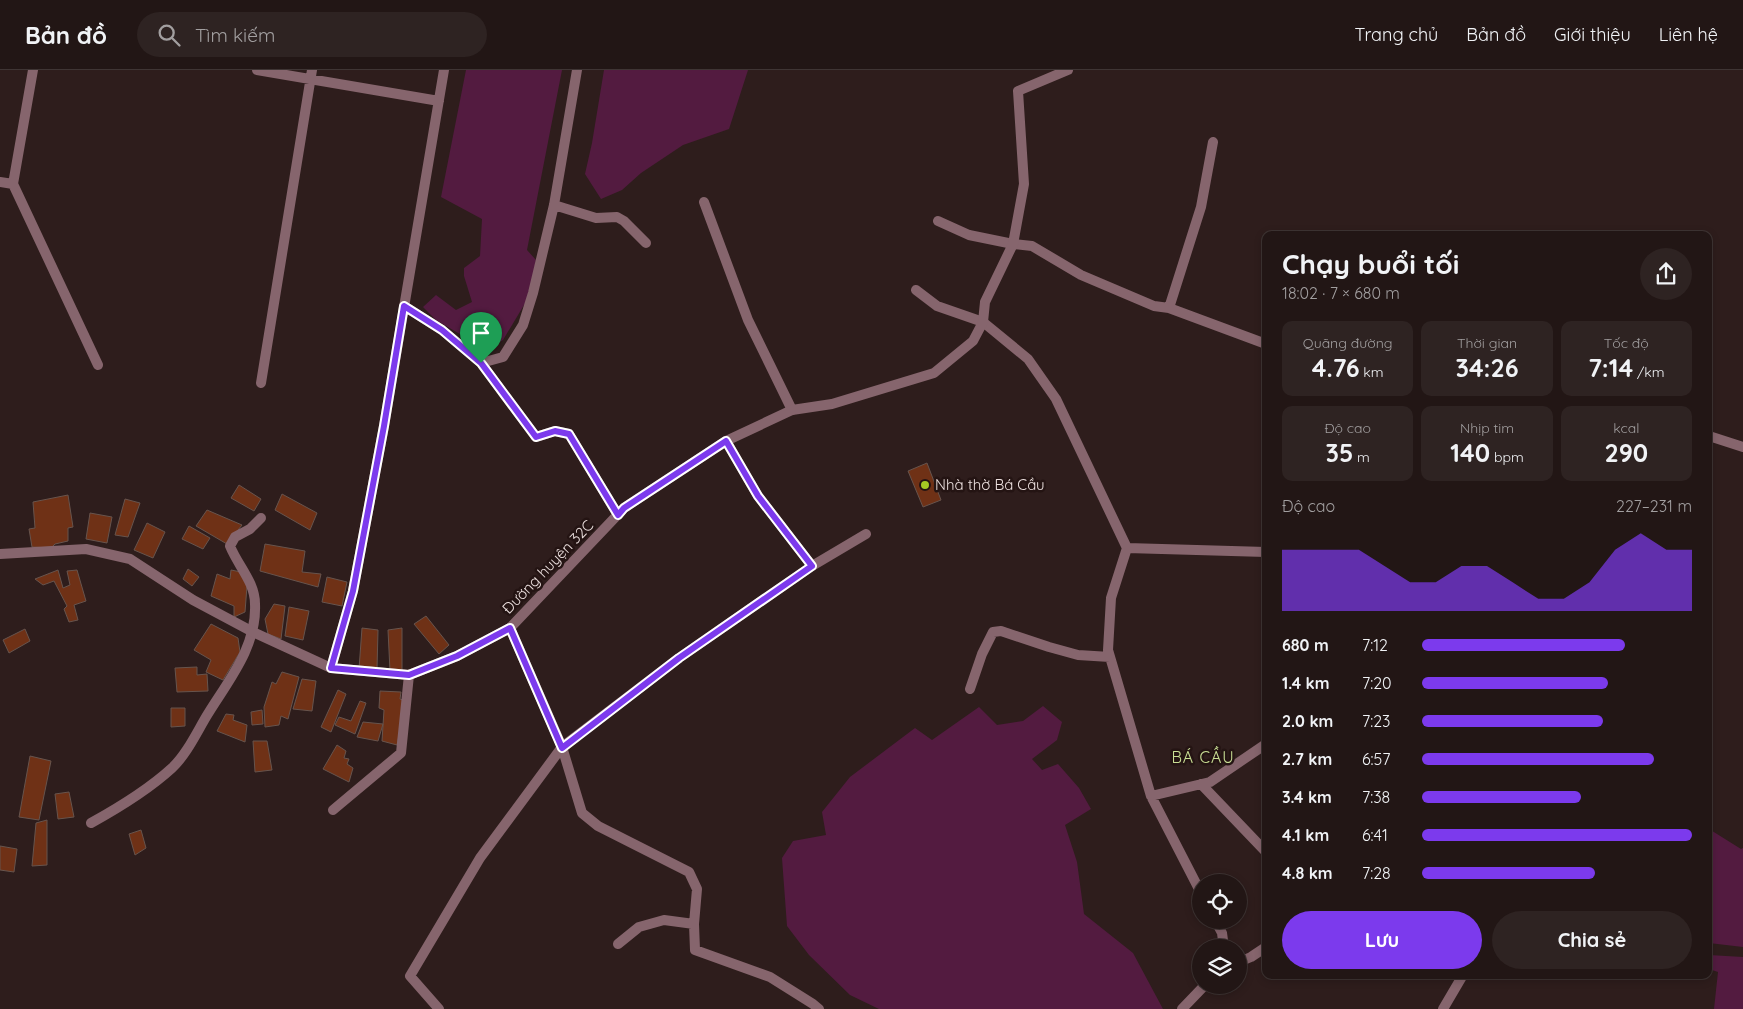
<!DOCTYPE html>
<html lang="vi">
<head>
<meta charset="utf-8">
<style>
  :root { --surface:#221615; --page:#2e2322; --text:#f1f3f6; --muted:#a29fa0; --line:#3f3534; --accent:#7c3aed }
  body { margin:0; font-family:Quicksand,sans-serif; background:var(--page); color:var(--text); height:100vh; display:flex; flex-direction:column; font-size:19px; white-space:nowrap }
  * { box-sizing:border-box; margin:0 }
  p { font-size:16px; color:var(--muted) }
  .icon { flex:none; width:28px; height:28px; fill:none; stroke:currentColor; stroke-width:2; stroke-linecap:round; stroke-linejoin:round }
  .map { position:relative; flex:1; overflow:hidden }
  .details { position:absolute; left:1262px; top:161px; width:450px; height:748px; display:flex; flex-direction:column; background:var(--surface); border-radius:10px; box-shadow:0 2px 8px #0003,0 0 0 1px var(--line) }
  .details>* { flex:none }
  .fabs { position:absolute; left:1192px; top:804px; display:grid; gap:10px }
  .fabs a { display:grid; place-items:center; width:55px; height:55px; border-radius:50%; background:var(--surface); box-shadow:0 2px 8px #0003,0 0 0 1px var(--line); font-size:25px }
  .pin { position:absolute; display:grid; place-items:center; width:42px; height:42px; color:#fff; margin:-51px -21px; border-radius:50% 50% 50% 0; rotate:-45deg; box-shadow:0 0 5px #0007 }
  .pin .icon { rotate:45deg }
  .round { display:grid; place-items:center; flex:none; width:52px; height:52px; border-radius:26px; background:var(--page) }
  .head { display:flex; align-items:center; justify-content:space-between; height:85px; padding:0 20px }
  h1 { font-size:28px; font-weight:800; line-height:38px }
  .figures { display:grid; grid-template-columns:repeat(3,1fr); gap:8px; height:85px; padding:5px 20px }
  .figures div { display:grid; align-content:center; border-radius:10px; background:var(--page); text-align:center }
  .figures b { font-size:25px; font-weight:800 }
  .figures small { font-size:14px; font-weight:400 }
  .figures p { font-size:14px }
  .chart { height:140px; padding:10px 20px }
  .chart p { display:flex; justify-content:space-between }
  .chart svg { width:100%; height:90px; margin-top:5px; fill:var(--accent); opacity:.7 }
  .cta { display:flex; gap:10px; margin-top:auto; padding:10px 20px }
  .cta a { flex:1; height:58px; border-radius:30px; background:var(--accent); color:#fff; font-size:20px; font-weight:800; line-height:58px; text-align:center }
  .cta a+a { background:var(--page); color:var(--text) }
  ul { padding:0 20px; list-style:none; font-size:16px }
  li { display:grid; grid-template-columns:80px 60px 1fr; align-items:center; height:38px }
  li i { height:12px; border-radius:6px; background:var(--accent) }
  header { display:flex; align-items:center; gap:30px; box-sizing:border-box; height:70px; padding:0 25px; background:var(--surface); border-bottom:1px solid var(--line) }
  header strong { font-size:24px }
  nav { display:flex; gap:28px; margin-inline-start:auto; font-size:18px }
  .search { width:350px; height:45px; background:var(--page); display:flex; align-items:center; gap:12px; box-sizing:border-box; padding:0 18px; border-radius:28px; color:var(--muted); font-size:19px }
  .map>svg:first-child { display:block }
  .water { fill:#531b40 }
  .building { fill:#6f3116; stroke:#67544d }
  .lines { fill:none; stroke-linecap:round; stroke-linejoin:round }
  .minor { stroke:#86656d; stroke-width:10 }
  .tertiary { stroke:#86656d; stroke-width:10 }
  .route-casing { stroke:#fff; stroke-width:10 }
  .route { stroke:#7c3aed; stroke-width:6 }
  .poi-dot { fill:#a5c823; stroke:#241413; stroke-width:2 }
  .labels { text-anchor:middle; stroke-width:5; stroke-linejoin:round; paint-order:stroke }
  .poi-label { font-size:15px; fill:#ece0df; stroke:#241413; text-anchor:start }
  .street-label { font-size:15px; fill:#ece0df; stroke:#241413 }
  .neighbourhood-label { font-size:16px; letter-spacing:1px; fill:#cae095; stroke:#241413 }
</style>
</head>
<body>
<header>
<strong>Bản đồ</strong>
<div class="search"><svg class="icon" aria-label="search" viewBox="0 0 24 24"><circle cx="10" cy="10" r="6"/><path d="M15 15l6 6"/></svg>Tìm kiếm</div>
<nav><a>Trang chủ</a><a>Bản đồ</a><a>Giới thiệu</a><a>Liên hệ</a></nav>
</header>
<div class="map">
<svg width="1743" height="939" viewBox="0 0 1743 939">
  <rect width="100%" height="100%" fill="#2e1d1c"/>
  <path class="water" d="M466,0h96l-35,180 9,10 -6,35 -27,45 -16,10 -51,-30 -13,-13 13,-12 20,15 16,-8 -8,-26v-8l16,-12 2,-37 -41,-22z
    M604,0h144l-19,59 -46,16 -42,28 -19,17 -21,9 -16,-25 7,-31z
    M1043,636l19,16 -5,18 -25,19 10,11 16,-6 21,24 12,21 -26,16 12,37 7,52 49,39 30,56h-284l-29,-14 -41,-40 -22,-29 -5,-68 11,-17 33,-6 -4,-23 28,-35 65,-49 17,12 47,-33 18,18 26,-4z
    M1709,759l32,20 2,-1v99l-34,-4z
    M1709,885l34,2v52h-29l4,-37 -9,-3z"/>
  <path class="building" d="M927,393l14,37 -18,7 -15,-36z
    M239,415l22,14 -7,12 -23,-13z
    M282,424l35,19 -7,17 -35,-20z
    M68,425l5,32 -5,1v13l-13,3 -4,4 -19,-1 -3,-18 6,-1 -2,-26z
    M125,429l15,4 -12,34 -13,-2z
    M207,440l35,15 -15,19 -31,-18z
    M90,443l22,4 -5,26 -21,-4z
    M147,453l18,9 -12,26 -19,-8z
    M189,456l21,12 -7,11 -21,-10z
    M265,474l40,7 -3,21 19,2 -3,13 -58,-16z
    M188,499l11,8 -7,9 -9,-7z
    M58,500l5,18 7,-3 -3,-14 10,-1 9,31 -12,4 4,15 -9,2 -5,-13 3,-3 -13,-25 -11,4 -8,-6z
    M231,500l15,3 1,13 -2,26 -11,5v-11l-23,-10 6,-22 13,5z
    M327,507l20,5 -5,24 -20,-4z
    M274,534l11,2 -4,33 -13,-5 -3,-15z
    M289,537l20,4 -6,29 -18,-4z
    M426,546l23,29 -10,9 -25,-30z
    M211,554l27,14 2,14 -17,28 -17,-8 5,-12 -17,-10z
    M362,558l16,2 -1,39h-18z
    M402,558v43h-12l-2,-41z
    M25,559l5,12 -21,12 -6,-13z
    M197,597v8l10,-1 1,17 -31,1 -2,-24z
    M282,602l17,5 -11,42 -7,-3 -2,9 -14,2 -1,-20 8,-25 4,2z
    M302,609l14,2 -4,30 -19,-2z
    M338,620l8,4 -15,38 -10,-5z
    M380,621l21,1 -1,7 6,2 -9,44 -15,-4 2,-31 -5,-2z
    M360,631l6,2 -11,31 -20,-9 4,-8 12,4z
    M171,638h14v18l-14,1z
    M262,640l1,14 -11,1 -1,-13z
    M226,644l8,1 -1,5 14,5 -2,17 -28,-11z
    M363,652l20,2 -5,17 -21,-4z
    M253,671h14l5,29 -17,2z
    M337,675l9,6 -2,7 5,1 -2,5 6,4 -4,14 -26,-13z
    M30,686l21,5 -12,59 -20,-3z
    M69,722l5,25 -16,2 -3,-25z
    M47,750v45l-15,1 4,-43z
    M141,760l5,18 -11,7 -6,-21z
    M0,776l17,3 -3,23 -14,-2z"/>
  <g class="lines">
    <path class="minor" d="M33,0l-20,114 85,181
      M257,0l182,31
      M0,112l13,2
      M704,132l44,118 44,90
      M554,135l42,13 21,-1 7,4 22,22
      M938,151l31,14 44,9 19,2 49,29 73,31 15,2 97,36
      M916,220l21,16 46,16 45,37 28,40 71,149 -16,50 -3,52 43,146 50,97
      M404,236l38,24 39,33 22,-6 20,-32 10,-32 21,-88 23,-135
      M1169,238l32,-101 12,-65
      M481,293l55,74 19,-6 14,3 49,81
      M261,313l51,-313
      M1709,366l34,11
      M726,371l32,55 54,70
      M1127,478l139,4
      M510,558l52,119 20,66 16,13 91,46 8,17 -3,35 1,26 75,27 43,27 6,5
      M331,598l22,-77 31,-165 60,-356
      M970,619l12,-35 11,-22 8,-1 48,16 29,8 32,2
      M1201,714l65,68
      M1151,726l59,-14 56,-38
      M333,740l68,-57 8,-78
      M91,753c29,-16 57,-33 81,-55 14,-13 24,-34 34,-51 21,-35 51,-69 49,-113 0,-22 -17,-38 -25,-58l5,-9 15,-8 11,-11
      M1215,850l7,13 2,15
      M618,874l21,-17 25,-7 30,4
      M1239,892l12,-5 15,-10
      M439,939l-29,-33 70,-118 82,-111 117,-89 133,-92 54,-32
      M1182,939l23,-24
      M1443,939l20,-34"/>
    <path class="tertiary" d="M0,484l86,-5 44,10 63,41 60,32 78,36 78,7 48,-19 53,-28 114,-120 102,-67 66,-31 40,-6 102,-31 39,-32 10,-19 2,-20 28,-58 11,-60 -6,-93 50,-21"/>
  </g>
  <g class="lines">
    <g class="route-casing">
      <path id="route" d="M404,236l38,24 39,33 55,74 19,-6 14,3 49,81 6,-7 102,-67 32,55 54,70 -133,92 -117,90 -52,-120 -53,28 -48,19 -78,-7 22,-77 31,-165z"/>
    </g>
    <use href="#route" class="route"/>
  </g>
  <circle class="poi-dot" cx="925" cy="415" r="5"/>
  <g class="labels">
    <g class="poi-label">
      <text x="935" y="420">Nhà thờ Bá Cầu</text>
    </g>
    <g class="street-label">
      <text transform="translate(548 497) rotate(-46)" y="5">Đường huyện 32C</text>
    </g>
    <g class="neighbourhood-label">
      <text x="1203" y="693">BÁ CẦU</text>
    </g>
  </g>
</svg>
<div class="fabs">
<a><svg class="icon" aria-label="locate" viewBox="0 0 24 24"><circle cx="12" cy="12" r="6"/><path d="M12 2v4M12 18v4M2 12h4M18 12h4"/></svg></a>
<a><svg class="icon" aria-label="layers" viewBox="0 0 24 24"><path d="M12 4l9 5-9 5-9-5zM3 14l9 5 9-5"/></svg></a>
</div>
<div class="pin" style="left:481px;top:293px;background:#1e9e55"><svg class="icon" aria-label="arrive" viewBox="0 0 24 24"><path d="M6 21V4h12l-3 4 3 4H6"/></svg></div>
<section class="details">
<div class="head"><div><h1>Chạy buổi tối</h1><p>18:02 · 7 × 680 m</p></div><a class="round"><svg class="icon" aria-label="share" viewBox="0 0 24 24"><path d="M12 15V3M7 8l5-5 5 5M5 13v7h14v-7"/></svg></a></div>
<div class="figures">
<div><p>Quãng đường</p><b>4.76<small> km</small></b></div>
<div><p>Thời gian</p><b>34:26</b></div>
<div><p>Tốc độ</p><b>7:14<small> /km</small></b></div>
</div>
<div class="figures">
<div><p>Độ cao</p><b>35<small> m</small></b></div>
<div><p>Nhịp tim</p><b>140<small> bpm</small></b></div>
<div><p>kcal</p><b>290</b></div>
</div>
<div class="chart"><p><span>Độ cao</span>227–231 m</p>
<svg viewBox="0 0 160 44" preserveAspectRatio="none"><path d="M0 44V14L10 14L20 14L30 14L40 22L50 30L60 30L70 22L80 22L90 30L100 38L110 38L120 30L130 14L140 6L150 14L160 14V44z"/></svg>
</div>
<ul>
<li><b>680 m</b>7:12<i style="width:75%"></i></li>
<li><b>1.4 km</b>7:20<i style="width:69%"></i></li>
<li><b>2.0 km</b>7:23<i style="width:67%"></i></li>
<li><b>2.7 km</b>6:57<i style="width:86%"></i></li>
<li><b>3.4 km</b>7:38<i style="width:59%"></i></li>
<li><b>4.1 km</b>6:41<i style="width:100%"></i></li>
<li><b>4.8 km</b>7:28<i style="width:64%"></i></li>
</ul>
<div class="cta"><a>Lưu</a><a>Chia sẻ</a></div>
</section>
</div>
</body>
</html>
